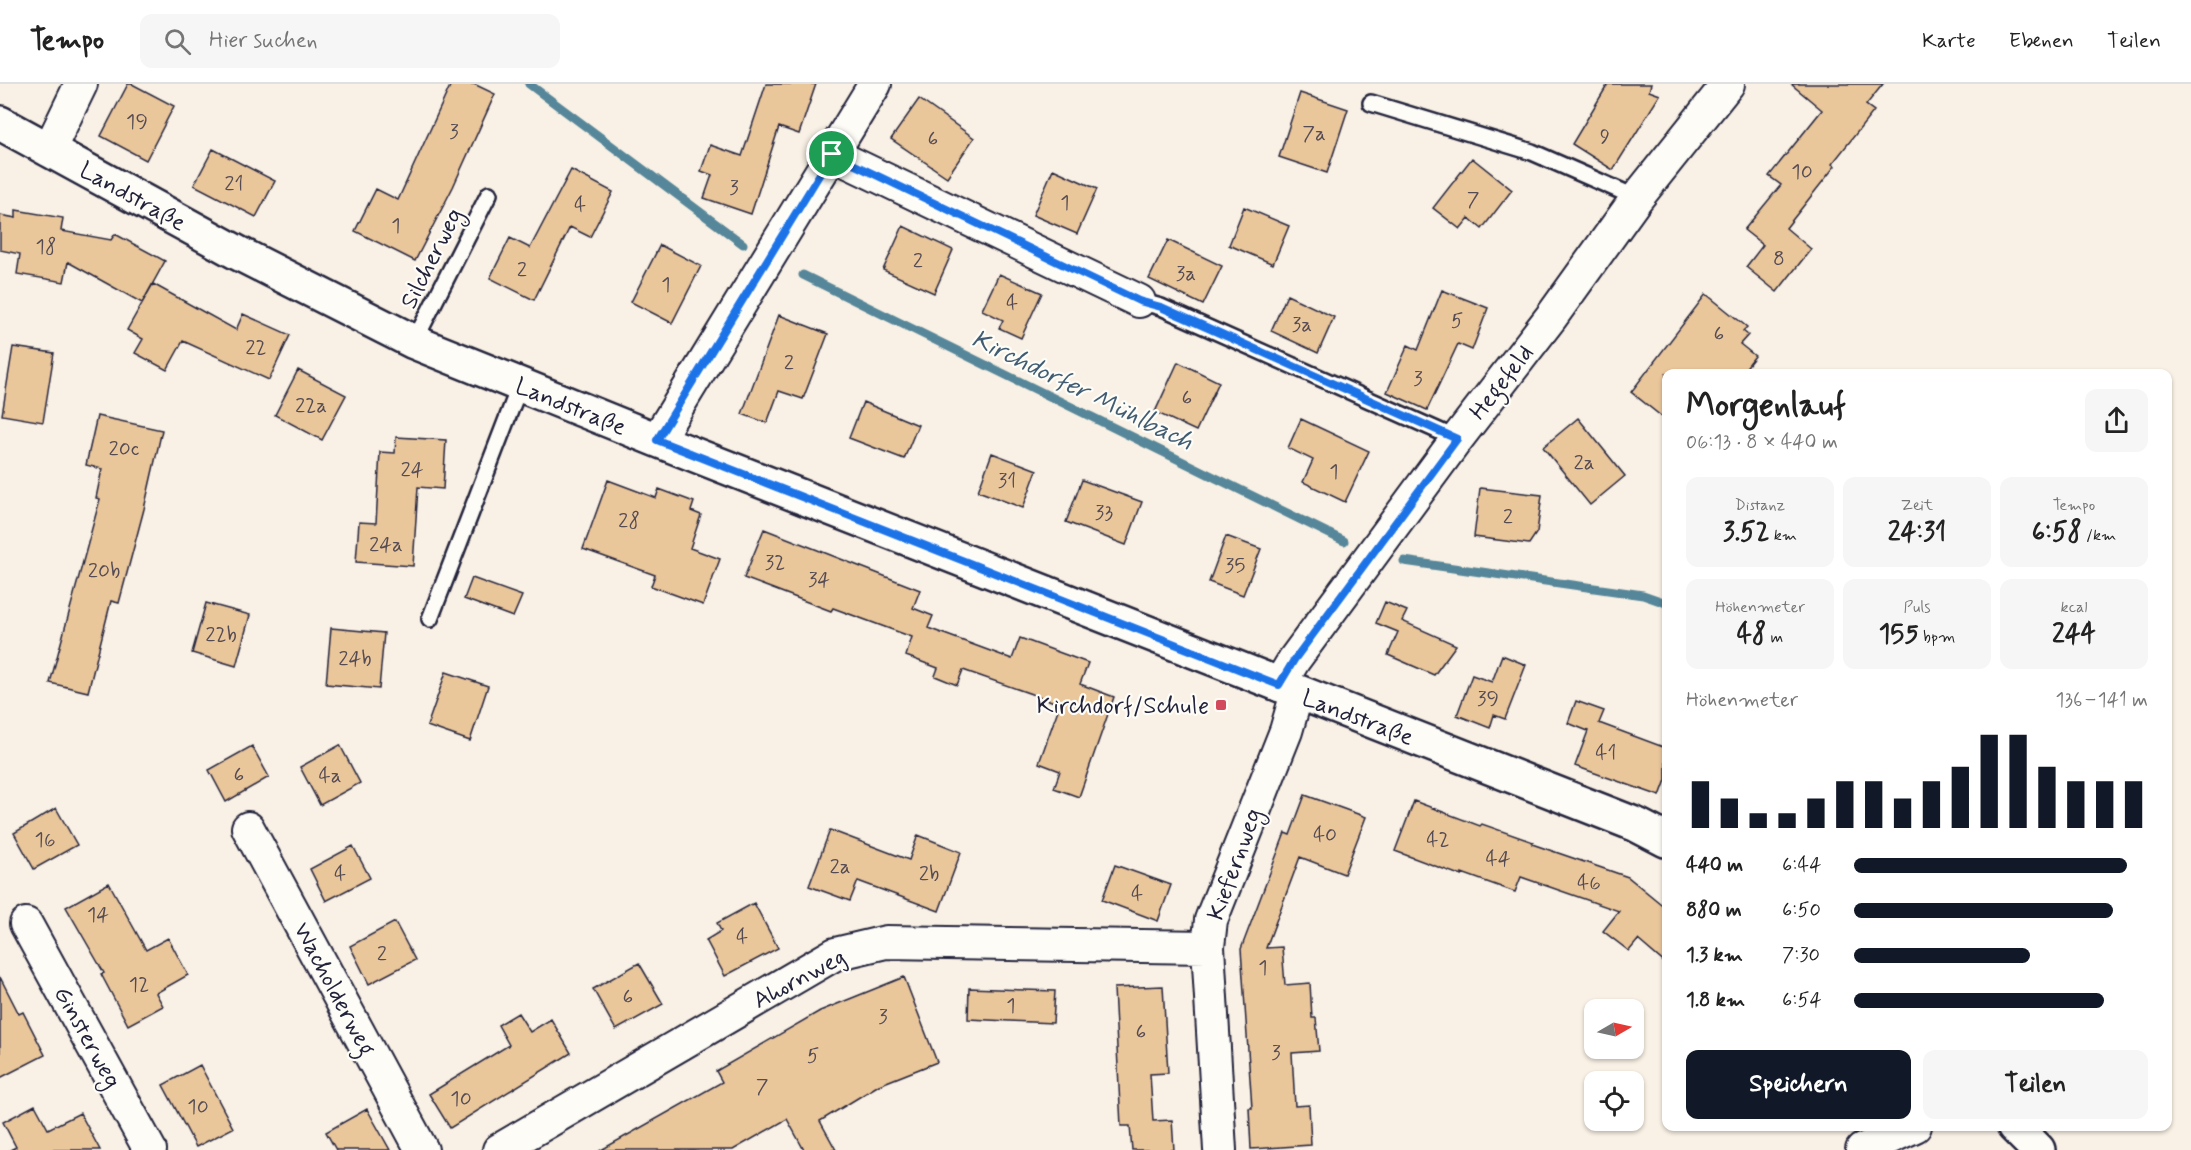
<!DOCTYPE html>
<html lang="de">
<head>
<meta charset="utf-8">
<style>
  :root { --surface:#fff; --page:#f6f6f6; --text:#222; --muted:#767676; --line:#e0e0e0; --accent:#111827 }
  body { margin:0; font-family:Mynerve,sans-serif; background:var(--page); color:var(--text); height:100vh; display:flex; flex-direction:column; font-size:22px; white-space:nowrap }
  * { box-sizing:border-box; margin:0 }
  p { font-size:20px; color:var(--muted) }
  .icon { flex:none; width:33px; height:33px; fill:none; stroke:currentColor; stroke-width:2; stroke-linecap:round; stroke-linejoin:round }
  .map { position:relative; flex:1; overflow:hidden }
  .sheet { position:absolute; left:1662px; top:285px; width:510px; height:762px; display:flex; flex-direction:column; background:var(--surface); border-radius:12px; box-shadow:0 2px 4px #0004 }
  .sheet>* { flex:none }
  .needle { width:39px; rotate:81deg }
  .fabs { position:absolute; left:1584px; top:915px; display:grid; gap:12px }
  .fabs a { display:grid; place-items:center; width:60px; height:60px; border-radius:12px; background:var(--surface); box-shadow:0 2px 4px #0004; font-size:30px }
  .pin { position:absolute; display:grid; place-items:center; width:51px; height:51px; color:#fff; margin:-26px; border:3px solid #fff; border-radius:50%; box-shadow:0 2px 6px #0007 }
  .round { display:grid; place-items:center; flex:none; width:63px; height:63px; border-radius:12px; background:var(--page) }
  .summary { display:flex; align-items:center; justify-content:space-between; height:102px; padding:0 24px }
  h1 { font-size:33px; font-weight:800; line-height:45px }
  .stats { display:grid; grid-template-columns:repeat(3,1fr); gap:9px; height:102px; padding:6px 24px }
  .stats div { display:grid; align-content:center; border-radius:12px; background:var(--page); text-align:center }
  .stats b { font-size:26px; font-weight:800 }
  .stats small { font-size:16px; font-weight:400 }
  .stats p { font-size:16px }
  .chart { height:168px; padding:12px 24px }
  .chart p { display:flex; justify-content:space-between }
  .chart svg { width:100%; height:108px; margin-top:6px; stroke:var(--accent); stroke-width:6 }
  .primary-button { display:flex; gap:12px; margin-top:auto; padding:12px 24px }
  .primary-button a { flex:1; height:69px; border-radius:12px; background:var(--accent); color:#fff; font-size:24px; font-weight:800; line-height:69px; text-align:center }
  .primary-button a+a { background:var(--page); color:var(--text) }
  ul { padding:0 24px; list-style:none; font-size:20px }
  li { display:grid; grid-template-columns:96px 72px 1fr; align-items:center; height:45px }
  li i { height:15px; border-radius:8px; background:var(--accent) }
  header { display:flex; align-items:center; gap:36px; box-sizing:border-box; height:84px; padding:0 30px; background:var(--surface); border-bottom:2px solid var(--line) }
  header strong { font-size:28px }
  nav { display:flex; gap:33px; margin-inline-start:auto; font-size:21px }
  .search { width:420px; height:54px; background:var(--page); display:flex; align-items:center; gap:15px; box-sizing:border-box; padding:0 21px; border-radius:12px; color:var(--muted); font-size:22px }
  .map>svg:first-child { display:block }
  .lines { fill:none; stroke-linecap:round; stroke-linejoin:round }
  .stream { stroke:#578699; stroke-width:9 }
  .building { fill:#eac69b; stroke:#22223b; stroke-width:1.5 }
  .lane-casing { stroke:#22223b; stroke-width:20 }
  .street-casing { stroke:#22223b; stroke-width:36 }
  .secondary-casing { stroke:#22223b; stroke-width:38 }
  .lane { stroke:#fdfcf7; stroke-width:15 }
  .street { stroke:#fdfcf7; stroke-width:32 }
  .secondary { stroke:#fdfcf7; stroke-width:33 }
  .route-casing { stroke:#fff; stroke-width:12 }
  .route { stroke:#1a73e8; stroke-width:8 }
  .poi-dot { fill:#d1495b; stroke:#fdfcf7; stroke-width:2 }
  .labels { text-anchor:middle; stroke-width:4.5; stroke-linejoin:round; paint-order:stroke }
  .number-label { font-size:21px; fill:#544b53 }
  .street-label { font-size:24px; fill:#22223b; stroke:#fdfcf7 }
  .poi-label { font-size:24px; fill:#22223b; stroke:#fdfcf7; text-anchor:end }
  .water-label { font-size:26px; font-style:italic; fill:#415c72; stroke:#fdfcf7 }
</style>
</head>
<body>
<header>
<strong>Tempo</strong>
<div class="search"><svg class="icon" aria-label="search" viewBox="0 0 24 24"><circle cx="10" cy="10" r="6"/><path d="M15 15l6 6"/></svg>Hier suchen</div>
<nav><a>Karte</a><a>Ebenen</a><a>Teilen</a></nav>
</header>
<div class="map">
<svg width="2191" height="1066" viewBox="0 0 2191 1066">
  <rect width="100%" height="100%" fill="#f9f1e5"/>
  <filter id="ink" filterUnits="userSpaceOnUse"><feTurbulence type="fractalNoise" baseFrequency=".0167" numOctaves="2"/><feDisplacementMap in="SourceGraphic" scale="12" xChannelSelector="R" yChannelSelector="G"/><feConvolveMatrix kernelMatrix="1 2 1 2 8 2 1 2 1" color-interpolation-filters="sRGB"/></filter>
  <g filter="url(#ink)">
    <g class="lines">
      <path class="stream" d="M529,0l214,160
        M803,191l541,266
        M1404,477l239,34 23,8"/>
    </g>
    <path class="building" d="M128,0h4l42,22 -28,54 -45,-24z
      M451,0h23l21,10 -42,93 -38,74 -60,-30 21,-42 22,11z
      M766,0h50l-17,50 -20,-7 -28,87 -47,-16 8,-23 -11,-4 9,-26 32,11z
      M1608,0h43l-2,7 11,4 -47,75 -41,-26z
      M1791,0h92l-17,21 8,6 -42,53 3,2 -49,62 25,21 -34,43 -31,-25 17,-22 -19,-15 37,-45 -12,-9 53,-66z
      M1300,9l48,16 -21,64 -48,-16z
      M919,15l55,39 -27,39 -56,-38z
      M213,65l62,32 -19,36 -62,-32z
      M1472,74l40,32 -30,39 -13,-11 -9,11 -27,-21z
      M1053,85l44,20 -20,45 -44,-19z
      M571,86l42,22 -23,45 -20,-10 -36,73 -44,-22 20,-40 20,10z
      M1244,123l45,19 -16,38 -44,-19z
      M16,126l47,8 -2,13 50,9 4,-6 50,27 -23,42 -74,-41 -4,20 -47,-8 3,-20 -20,-4v-35l16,3z
      M903,142l50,24 -19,43 -51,-23z
      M1168,156l54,26 -19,39 -54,-26z
      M660,161l41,21 -29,57 -41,-21z
      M999,190l43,19 -21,45 -22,-10 4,-8 -21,-10z
      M153,200l83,46 7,-16 47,21 -21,45 -86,-39 -16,29 -32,-17 8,-14 -16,-9z
      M1442,206l46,18 -16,42 -14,-6 -31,66 -40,-18 21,-47 10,5z
      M1706,210l41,33 -4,4 5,4 -8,9 15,12 -14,18h-75v46l-35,-28z
      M1287,211l47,22 -16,36 -47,-22z
      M779,231l49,19 -25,65 -24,-8 -12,32 -25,-9z
      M13,263l41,6 -11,69 -41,-7z
      M1178,278l41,20 -23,49 -41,-19z
      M298,286l48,25 -24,45 -47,-25z
      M863,318l55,23 -14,34 -55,-21z
      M97,332l65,14 -18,79 -25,94 -8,-2 -23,91 -38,-9 50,-184 -4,-1 6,-29 -16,-4z
      M1578,334l47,58 -35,29 -47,-58z
      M1301,335l68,32 -24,51 -42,-20 10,-22 -25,-12z
      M396,353l50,3 -3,49 -25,-2 -5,79 -57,-4 3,-40 17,1 4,-71 15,1z
      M992,369l45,17 -14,38 -45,-17z
      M608,396l48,18 3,-9 35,13 -3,9 10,4 -11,33 30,11 -17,46 -52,-19 4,-11 -72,-26z
      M1082,396l60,22 -16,43 -60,-23z
      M1480,404l62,7 -5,37 -8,12 -55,-7z
      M764,445l156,61 -7,18 20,8 -5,12 84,31 8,-21 68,25 -8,21 34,13 -35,100 -25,-9 6,-17 -21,-8 21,-59 -97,-34 -6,15 -22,-9 3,-8 -32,-12 6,-19 -79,-29 -2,3 -87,-33z
      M1226,452l35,13 -18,46 -34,-13z
      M472,494l50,18 -9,21 -49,-18z
      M1385,518l22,9 -5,10 54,24 -22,30 -46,-20 10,-23 -22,-9z
      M206,519l44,12 -14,51 -44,-13z
      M331,544l53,5 -5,56 -53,-5z
      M1502,571l24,10 -21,54 -11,-4 -4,13 -33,-13 15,-40 20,7z
      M446,588l42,14 -18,55 -43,-15z
      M1576,617l28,10 -5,12 67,25v32l-6,16 -85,-30 13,-35 -20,-8z
      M340,661l20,38 -40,22 -20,-38z
      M252,662l17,31 -43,25 -17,-32z
      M1305,711l61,22 -22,57 -44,-17 -34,91 16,-1 3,38 25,-2 2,35h4l3,33 -27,2 3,53 14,-1 2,40 -60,4 -2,-41h3l-11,-159 44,-116 5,2z
      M1414,717l66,25 2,-2 51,18 -1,2 96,33 38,31v56l-28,-24 -9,11 -26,-20 16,-20 -98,-34 -6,15 -53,-19v3l-67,-25z
      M56,724l21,37 -43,24 -20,-36z
      M830,746l79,30 9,-25 43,17 -22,59 -81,-30 -8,20 -41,-15z
      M353,762l17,32 -44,23 -16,-32z
      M1115,781l56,20 -13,36 -56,-21z
      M109,799l37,67 22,-12 20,37 -32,18 7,13 -35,19 -27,-51 3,-1 -38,-66z
      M754,819l24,45 -53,28 -19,-36 15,-9 -4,-8z
      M395,838l20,38 -46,24 -19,-38z
      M639,879l24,41 -47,26 -23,-41z
      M0,893l19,37 4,-2 22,43 -45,23z
      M904,893l33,85 -58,23 -59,36 16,29h-32l-17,-31 -54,31h-132l121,-68 -6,-11 104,-60z
      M1163,902l5,87 -18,1 3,47 19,-1 2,30h-42l-2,-24h-9l-7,-138z
      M969,904l86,3 -2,32 -85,-4z
      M518,929l12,19 21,-13 20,34 -121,75 -21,-34 80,-49 -11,-20z
      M200,981l33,63 -37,19 -33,-62z
      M35,1021l13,24 32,-16 20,37h-90l6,-3 -13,-25z
      M367,1025l23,41h-54l-10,-18z"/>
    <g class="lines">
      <g class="lane-casing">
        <path id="lane" d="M1371,19l161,49 105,46
          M1139,217l22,6 296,132
          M414,258l75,-148
          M430,535l90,-234"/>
      </g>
      <g class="street-casing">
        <path id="street" d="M49,66l32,-66
          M832,70l307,147
          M657,356l218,-356
          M1279,601l15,-25 163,-221 95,-123 85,-118 91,-114
          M248,744l174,322
          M26,840l124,226
          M499,1066l336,-196 51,-12 322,5
          M1220,1066l-12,-203 3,-27 75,-189 11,-38
          M1862,1066l53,-24"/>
      </g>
      <g class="secondary-casing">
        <path id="secondary" d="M0,39l238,130 176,89 243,98 980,385 29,15
          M2014,1042l24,24"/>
      </g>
      <use href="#lane" class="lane"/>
      <use href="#street" class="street"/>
      <use href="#secondary" class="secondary"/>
    </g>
  </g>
  <g class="lines" filter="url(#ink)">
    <g class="route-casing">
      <path id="route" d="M832,70l307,147 22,6 296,132 -163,221 -15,25 -622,-245z"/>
    </g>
    <use href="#route" class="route"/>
  </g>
  <rect class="poi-dot" x="1215" y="615" width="12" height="12" rx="3"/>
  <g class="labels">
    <g class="number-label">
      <text x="137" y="44">19</text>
      <text x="454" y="54">3</text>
      <text x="1314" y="56">7a</text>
      <text x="1605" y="59">9</text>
      <text x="933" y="61">6</text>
      <text x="1802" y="94">10</text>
      <text x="234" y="106">21</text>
      <text x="734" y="110">3</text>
      <text x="1473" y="122">7</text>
      <text x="1065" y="125">1</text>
      <text x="580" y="127">4</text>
      <text x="396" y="148">1</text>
      <text x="46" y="169">18</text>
      <text x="1779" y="181">8</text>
      <text x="918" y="183">2</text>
      <text x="522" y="192">2</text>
      <text x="1186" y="196">3a</text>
      <text x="666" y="207">1</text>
      <text x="1012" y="225">4</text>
      <text x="1457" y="243">5</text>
      <text x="1302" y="247">3a</text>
      <text x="1719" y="256">6</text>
      <text x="256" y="270">22</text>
      <text x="789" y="285">2</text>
      <text x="1418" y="301">3</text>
      <text x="1187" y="320">6</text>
      <text x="311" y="328">22a</text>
      <text x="124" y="371">20c</text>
      <text x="1584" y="385">2a</text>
      <text x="412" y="392">24</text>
      <text x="1334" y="394">1</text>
      <text x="1007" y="403">31</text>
      <text x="1104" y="435">33</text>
      <text x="1508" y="439">2</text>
      <text x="629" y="443">28</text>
      <text x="386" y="467">24a</text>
      <text x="775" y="485">32</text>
      <text x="1235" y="488">35</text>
      <text x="104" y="493">20b</text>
      <text x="819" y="502">34</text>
      <text x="221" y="557">22b</text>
      <text x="355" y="581">24b</text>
      <text x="1488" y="621">39</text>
      <text x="1606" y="675">41</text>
      <text x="239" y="697">6</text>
      <text x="330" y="698">4a</text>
      <text x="1325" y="757">40</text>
      <text x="45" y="762">16</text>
      <text x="1438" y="762">42</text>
      <text x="1498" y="781">44</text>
      <text x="840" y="789">2a</text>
      <text x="340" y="796">4</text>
      <text x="929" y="796">2b</text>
      <text x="1589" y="805">46</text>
      <text x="1137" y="816">4</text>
      <text x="98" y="837">14</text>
      <text x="742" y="859">4</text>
      <text x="382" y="876">2</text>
      <text x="1263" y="890">1</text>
      <text x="139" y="907">12</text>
      <text x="628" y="919">6</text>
      <text x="1011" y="928">1</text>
      <text x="883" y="939">3</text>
      <text x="1141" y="954">6</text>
      <text x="1276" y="975">3</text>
      <text x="813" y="978">5</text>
      <text x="762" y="1009">7</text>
      <text x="461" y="1021">10</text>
      <text x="198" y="1029">10</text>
    </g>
    <g class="street-label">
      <text transform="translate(133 112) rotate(29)" y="8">Landstraße</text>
      <text transform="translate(431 174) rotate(-63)" y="8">Silcherweg</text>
      <text transform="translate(1501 298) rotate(-52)" y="8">Hegefeld</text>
      <text transform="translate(571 322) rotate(22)" y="8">Landstraße</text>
      <text transform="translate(1358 633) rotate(21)" y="8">Landstraße</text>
      <text transform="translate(1234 780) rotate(-70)" y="8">Kiefernweg</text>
      <text transform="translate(799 894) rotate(-28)" y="8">Ahornweg</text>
      <text transform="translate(335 905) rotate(62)" y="8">Wacholderweg</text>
      <text transform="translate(88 953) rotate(61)" y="8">Ginsterweg</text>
    </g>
    <g class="poi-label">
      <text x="1209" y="629">Kirchdorf/Schule</text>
    </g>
    <g class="water-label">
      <text transform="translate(1083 305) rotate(26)" y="9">Kirchdorfer Mühlbach</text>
    </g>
  </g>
</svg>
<div class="fabs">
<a><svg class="needle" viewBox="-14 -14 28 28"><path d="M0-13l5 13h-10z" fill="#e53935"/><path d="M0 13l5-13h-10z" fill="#767676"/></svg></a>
<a><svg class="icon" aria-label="locate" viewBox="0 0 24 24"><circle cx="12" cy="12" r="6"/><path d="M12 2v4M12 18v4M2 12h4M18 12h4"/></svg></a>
</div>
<div class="pin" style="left:832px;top:70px;background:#1e9e55"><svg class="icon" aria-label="arrive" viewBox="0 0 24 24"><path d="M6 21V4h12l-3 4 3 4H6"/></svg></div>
<section class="sheet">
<div class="summary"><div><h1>Morgenlauf</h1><p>06:13 · 8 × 440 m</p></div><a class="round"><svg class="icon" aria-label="share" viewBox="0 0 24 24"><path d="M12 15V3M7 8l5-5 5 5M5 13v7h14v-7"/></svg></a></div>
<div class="stats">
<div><p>Distanz</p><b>3.52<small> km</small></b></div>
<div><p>Zeit</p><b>24:31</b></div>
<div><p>Tempo</p><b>6:58<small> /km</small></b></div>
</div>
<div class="stats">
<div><p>Höhenmeter</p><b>48<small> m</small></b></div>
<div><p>Puls</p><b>155<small> bpm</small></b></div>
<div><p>kcal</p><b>244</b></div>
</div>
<div class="chart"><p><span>Höhenmeter</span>136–141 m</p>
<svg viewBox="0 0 160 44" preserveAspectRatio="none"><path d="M5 44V25M15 44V32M25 44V38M35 44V38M45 44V32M55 44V25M65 44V25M75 44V32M85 44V25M95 44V19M105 44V6M115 44V6M125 44V19M135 44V25M145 44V25M155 44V25"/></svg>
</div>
<ul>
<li><b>440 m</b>6:44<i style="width:93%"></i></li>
<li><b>880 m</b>6:50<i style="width:88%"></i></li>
<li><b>1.3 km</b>7:30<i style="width:60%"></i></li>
<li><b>1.8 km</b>6:54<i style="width:85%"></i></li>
</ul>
<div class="primary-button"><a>Speichern</a><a>Teilen</a></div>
</section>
</div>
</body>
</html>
